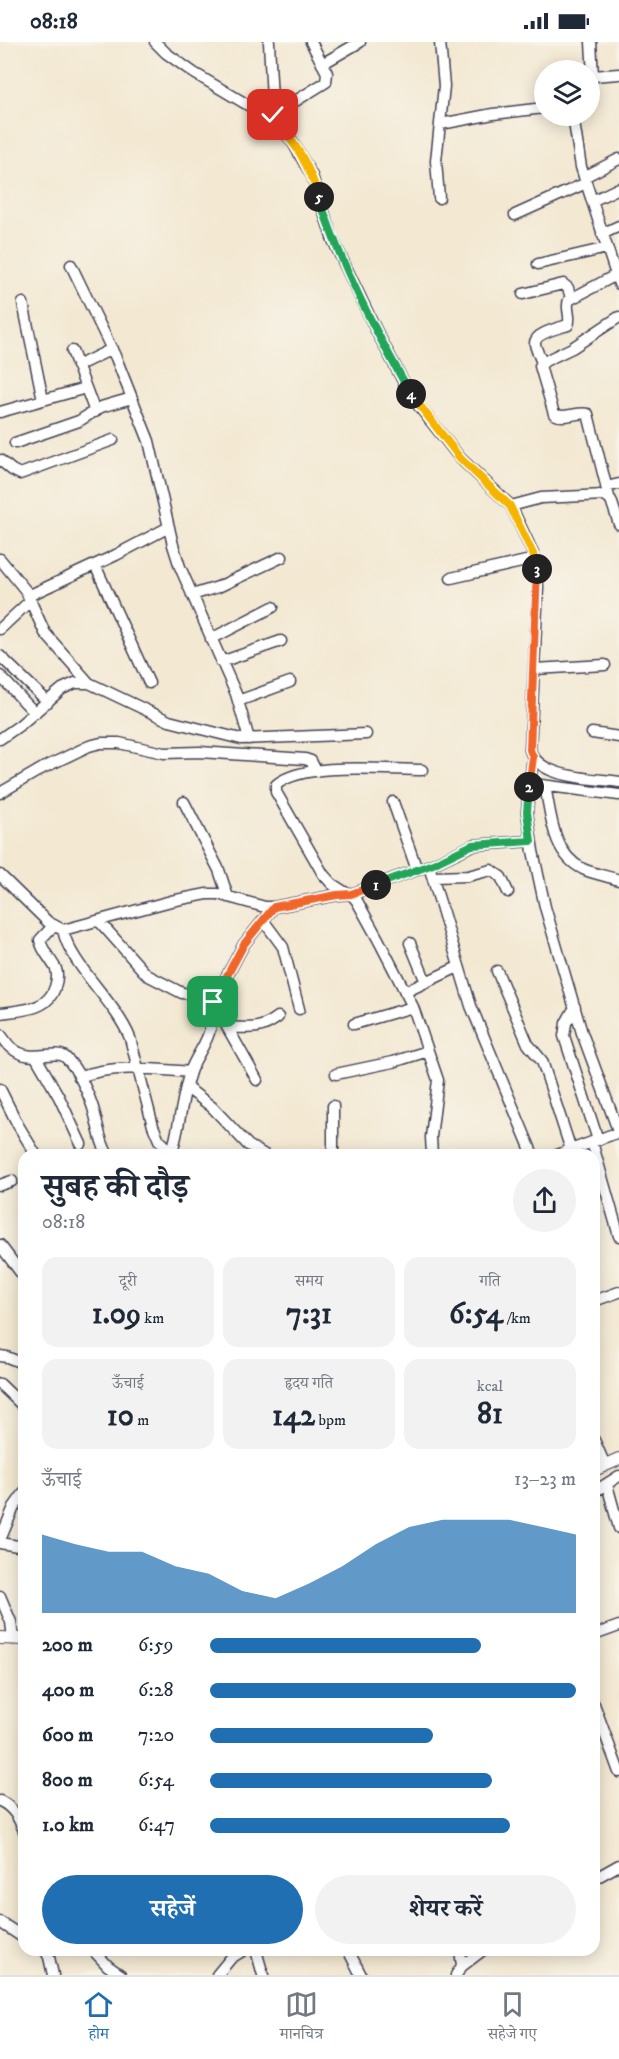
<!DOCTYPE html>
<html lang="hi">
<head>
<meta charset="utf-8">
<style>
  :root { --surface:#fff; --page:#f2f2f3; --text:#1f2937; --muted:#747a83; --line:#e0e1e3; --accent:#1f6fb2 }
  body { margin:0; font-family:"IM FELL DW Pica","Noto Serif Devanagari",serif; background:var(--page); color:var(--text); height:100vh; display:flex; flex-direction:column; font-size:22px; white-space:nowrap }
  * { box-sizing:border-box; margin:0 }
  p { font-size:20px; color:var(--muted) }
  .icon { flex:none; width:33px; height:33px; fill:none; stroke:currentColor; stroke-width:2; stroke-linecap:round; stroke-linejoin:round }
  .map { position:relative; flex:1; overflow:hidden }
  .drawer { position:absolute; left:18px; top:1107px; width:582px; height:807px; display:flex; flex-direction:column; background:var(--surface); border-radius:18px; box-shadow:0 3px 15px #0003 }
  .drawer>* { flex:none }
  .fabs { position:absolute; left:534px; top:18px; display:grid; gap:12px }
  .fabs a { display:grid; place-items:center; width:66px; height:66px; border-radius:50%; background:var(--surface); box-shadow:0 3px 15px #0003; font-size:30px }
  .pin { position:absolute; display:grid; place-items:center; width:51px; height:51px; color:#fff; margin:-26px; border-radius:12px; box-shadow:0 3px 9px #0006 }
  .km { position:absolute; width:30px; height:30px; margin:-15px; border-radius:50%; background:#222; color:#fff; font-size:16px; line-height:30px; text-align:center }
  .round { display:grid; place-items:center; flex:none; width:63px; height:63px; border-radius:32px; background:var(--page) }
  .head { display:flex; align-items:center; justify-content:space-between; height:102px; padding:0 24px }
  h1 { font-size:33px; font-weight:700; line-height:45px }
  .figures { display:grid; grid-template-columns:repeat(3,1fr); gap:9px; height:102px; padding:6px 24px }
  .figures div { display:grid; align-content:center; border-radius:15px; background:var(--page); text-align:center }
  .figures b { font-size:30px; font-weight:700 }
  .figures small { font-size:16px; font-weight:400 }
  .figures p { font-size:16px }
  .chart { height:168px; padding:12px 24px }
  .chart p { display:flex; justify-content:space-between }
  .chart svg { width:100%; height:108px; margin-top:6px; fill:var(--accent); opacity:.7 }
  .primary-button { display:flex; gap:12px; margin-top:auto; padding:12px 24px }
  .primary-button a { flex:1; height:69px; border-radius:36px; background:var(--accent); color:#fff; font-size:24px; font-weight:700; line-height:69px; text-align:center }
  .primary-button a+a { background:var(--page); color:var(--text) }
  ul { padding:0 24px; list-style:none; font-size:20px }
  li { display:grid; grid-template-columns:96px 72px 1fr; align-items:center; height:45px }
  li i { height:15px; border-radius:8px; background:var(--accent) }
  .status { display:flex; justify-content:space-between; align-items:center; height:42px; padding:0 30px; background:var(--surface); direction:ltr }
  .status svg { height:16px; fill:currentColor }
  .dock { display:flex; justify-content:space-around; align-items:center; height:84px; border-top:2px solid var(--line); background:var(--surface); font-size:16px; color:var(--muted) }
  .dock a { display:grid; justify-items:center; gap:3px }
  .dock .on { color:var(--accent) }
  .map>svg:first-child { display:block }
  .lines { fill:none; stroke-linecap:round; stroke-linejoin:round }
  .minor-casing { stroke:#414052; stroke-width:13 }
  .major-casing { stroke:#414052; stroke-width:14 }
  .minor { stroke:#fff; stroke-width:10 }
  .major { stroke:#fff; stroke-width:12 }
  .split-1-casing { stroke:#fff; stroke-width:12 }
  .split-2-casing { stroke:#fff; stroke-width:12 }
  .split-3-casing { stroke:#fff; stroke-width:12 }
  .split-4-casing { stroke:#fff; stroke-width:12 }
  .split-5-casing { stroke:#fff; stroke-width:12 }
  .split-6-casing { stroke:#fff; stroke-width:12 }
  .split-1 { stroke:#f0652b; stroke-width:8 }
  .split-2 { stroke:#22a559; stroke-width:8 }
  .split-3 { stroke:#f0652b; stroke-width:8 }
  .split-4 { stroke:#f5b400; stroke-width:8 }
  .split-5 { stroke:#22a559; stroke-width:8 }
  .split-6 { stroke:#f5b400; stroke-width:8 }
</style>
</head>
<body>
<div class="status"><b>08:18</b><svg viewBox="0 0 49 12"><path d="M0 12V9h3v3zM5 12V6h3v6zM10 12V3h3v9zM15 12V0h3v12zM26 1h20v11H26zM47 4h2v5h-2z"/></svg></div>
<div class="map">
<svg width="619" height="1933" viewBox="0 0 619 1933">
  <rect width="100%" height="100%" fill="#f7f3e8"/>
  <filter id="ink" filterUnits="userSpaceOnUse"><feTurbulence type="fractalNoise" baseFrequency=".0167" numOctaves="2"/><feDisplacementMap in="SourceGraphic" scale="12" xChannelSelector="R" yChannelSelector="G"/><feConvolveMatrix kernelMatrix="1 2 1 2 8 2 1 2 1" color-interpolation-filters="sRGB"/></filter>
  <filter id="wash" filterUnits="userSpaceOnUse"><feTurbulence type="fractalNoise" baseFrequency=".008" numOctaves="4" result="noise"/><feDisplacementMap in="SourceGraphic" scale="24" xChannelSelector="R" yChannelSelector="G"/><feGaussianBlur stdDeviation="1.35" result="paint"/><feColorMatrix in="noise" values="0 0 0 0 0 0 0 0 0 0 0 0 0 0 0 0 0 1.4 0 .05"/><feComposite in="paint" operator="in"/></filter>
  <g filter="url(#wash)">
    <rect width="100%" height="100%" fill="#f3e8d2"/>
  </g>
  <g filter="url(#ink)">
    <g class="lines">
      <g class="minor-casing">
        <path id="minor" d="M155,0l11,11 28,20 79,47 19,21 20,35 21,64 43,90 26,49 12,21 46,58 51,48 22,47 4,14 1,20 -8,163c9,29 63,28 89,32
          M269,0l4,77
          M322,22l38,-22
          M593,34l26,-2
          M590,43l3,-9 -2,-34
          M273,73l53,-33 1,-9 -16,-31
          M573,74l8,51 38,117
          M441,82l52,-10 51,-6
          M584,135l35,-18
          M439,156l-3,-37 8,-75 -4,-44
          M592,159l27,-13
          M515,173l71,-32
          M602,192l17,-8
          M538,222l69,-16
          M71,223l45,93 33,83 24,104 7,22 56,127 13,45
          M523,252l40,-10 5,4 3,10
          M23,261l20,97
          M72,309l23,61
          M542,321c-2,-6 -6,-13 -7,-19 -1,-11 24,-16 33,-19 4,-8 -3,-17 1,-25l47,-25
          M77,324l35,-17
          M0,370l86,-24
          M15,401l64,-22 22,-14 31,-9
          M0,418l12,10 8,4 93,-34
          M606,445l13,-3
          M609,455l-21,-83c-11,-3 -23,6 -34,0l-14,-48 5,-5 27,-13 47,-31
          M511,464l30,-8 64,-3 6,5 8,24
          M0,517l26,32 19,42 44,50
          M95,523l54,118
          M451,536l84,-19
          M192,553l26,-8 64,-30
          M28,554l88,-41 53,-28
          M0,587l30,-28
          M211,597l62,-32
          M0,614l48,46
          M221,620l60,-21
          M535,627l70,-4
          M0,634l35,37
          M238,659l52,-19
          M592,691l27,4
          M0,697l20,-14 42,-36 13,-6h14l80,38 72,18 125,-5
          M545,744c6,28 7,68 38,83 11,5 24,7 36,11
          M529,747l4,-32
          M0,751l43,-25 46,-22 12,-3h18l45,10 36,-1 105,7 6,2 5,10
          M619,753l-78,-10 -12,4 -2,23 6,39 12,56 37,126 37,100
          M184,760l35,68 9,27
          M393,760l24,68
          M429,824l42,140 62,149
          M0,833l48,47 15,8 108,-29 36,-7h11l47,13h9l63,-12 14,-1 6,7 21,38 35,68 25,73 -7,57 1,18
          M433,835l35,-1 23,-6 10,7 7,15
          M346,851l-14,-9 -9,-10 -47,-82v-7c28,-24 109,-15 146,-15
          M351,852l82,-30 40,-19 58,-4
          M263,878l20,27 16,62
          M99,879l48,54 35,18 23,2 8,7 44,78
          M63,888c7,35 52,71 67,108l23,88 6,14 13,12
          M410,901l16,39
          M497,929l31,73 14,17 29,89
          M405,950l53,-25
          M575,965l-9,16 -2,13 34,104
          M0,971c21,-3 48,-2 55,-26 2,-6 3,-12 1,-18 -5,-10 -14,-18 -16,-29l14,-15
          M354,982l59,-17
          M227,985c22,1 33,4 51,-10
          M0,992c4,4 7,11 12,14 17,16 43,1 53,9 13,11 26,42 30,58 4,15 5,27 13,40
          M36,1015l23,40 22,47
          M336,1032l57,-12 35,-11
          M79,1035c36,-13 73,-8 111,-5
          M186,1045l26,20 36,38 17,10
          M0,1047l18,36 18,30
          M333,1064v49
          M592,1100l27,94
          M171,1113c9,-27 10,-56 19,-83 5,-15 17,-28 20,-43 2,-11 -2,-15 3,-27l31,-58 30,-37
          M557,1113l62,-23
          M0,1143l12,-4
          M0,1203l24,32
          M594,1259l25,-9
          M0,1314l7,1 17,7
          M0,1342l24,23
          M594,1398l11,25
          M607,1443l12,43
          M594,1450l25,-16
          M0,1498l14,-33 10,-14
          M0,1501l24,4
          M0,1554l11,26 2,17
          M594,1593l25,-9
          M594,1662l25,68
          M0,1759c13,6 19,17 24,30
          M594,1837l25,-14
          M0,1880l24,16
          M45,1908l4,7 4,18
          M93,1908l15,16 13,9
          M256,1908l7,25
          M348,1908l13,25
          M460,1908l2,16
          M217,1933l14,-17 13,-8
          M456,1933l6,-9 21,-16"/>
      </g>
      <g class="major-casing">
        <path id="major" d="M594,1428l25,-11
          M0,1596l24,1"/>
      </g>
      <use href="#minor" class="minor"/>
      <use href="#major" class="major"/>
    </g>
  </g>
  <g class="lines" filter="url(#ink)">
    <g class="split-1-casing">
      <path id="split-1" d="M213,960l31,-58 30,-37 63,-12 14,-1 25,-9"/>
    </g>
    <g class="split-2-casing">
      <path id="split-2" d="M376,843l57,-21 39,-19 59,-4 -4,-29 2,-25"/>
    </g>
    <g class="split-3-casing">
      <path id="split-3" d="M529,745l4,-30 -3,-7 7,-181"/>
    </g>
    <g class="split-4-casing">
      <path id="split-4" d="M411,352l49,64 50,48 23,48 4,15"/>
    </g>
    <g class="split-5-casing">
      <path id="split-5" d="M319,155c22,69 56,134 92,197"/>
    </g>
    <g class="split-6-casing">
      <path id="split-6" d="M273,73c0,8 8,13 13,19 16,18 25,40 33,63"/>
    </g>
    <use href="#split-1" class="split-1"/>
    <use href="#split-2" class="split-2"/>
    <use href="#split-3" class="split-3"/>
    <use href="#split-4" class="split-4"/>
    <use href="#split-5" class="split-5"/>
    <use href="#split-6" class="split-6"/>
  </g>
</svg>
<div class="fabs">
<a><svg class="icon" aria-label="layers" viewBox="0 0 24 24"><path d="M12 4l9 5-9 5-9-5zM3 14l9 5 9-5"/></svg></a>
</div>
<div class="pin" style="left:213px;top:960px;background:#1e9e55"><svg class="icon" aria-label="arrive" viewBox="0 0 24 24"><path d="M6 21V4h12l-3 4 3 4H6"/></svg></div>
<div class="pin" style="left:273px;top:73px;background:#d93025"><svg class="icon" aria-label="check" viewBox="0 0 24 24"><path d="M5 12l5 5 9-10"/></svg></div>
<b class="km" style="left:376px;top:843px">1</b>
<b class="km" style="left:529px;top:745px">2</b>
<b class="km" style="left:537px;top:527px">3</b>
<b class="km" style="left:411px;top:352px">4</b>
<b class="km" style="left:319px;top:155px">5</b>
<section class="drawer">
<div class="head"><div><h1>सुबह की दौड़</h1><p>08:18</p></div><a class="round"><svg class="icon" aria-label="share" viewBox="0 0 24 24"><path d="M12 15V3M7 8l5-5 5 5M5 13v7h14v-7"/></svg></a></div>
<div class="figures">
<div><p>दूरी</p><b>1.09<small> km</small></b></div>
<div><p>समय</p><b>7:31</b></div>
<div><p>गति</p><b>6:54<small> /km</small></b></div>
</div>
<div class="figures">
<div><p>ऊँचाई</p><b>10<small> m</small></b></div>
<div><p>हृदय गति</p><b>142<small> bpm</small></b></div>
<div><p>kcal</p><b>81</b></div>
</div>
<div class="chart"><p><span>ऊँचाई</span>13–23 m</p>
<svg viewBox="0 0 160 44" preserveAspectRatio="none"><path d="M0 44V12L10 16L20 19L30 19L40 25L50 28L60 35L70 38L80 32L90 25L100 16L110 9L120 6L130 6L140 6L150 9L160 12V44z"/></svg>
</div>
<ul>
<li><b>200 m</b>6:59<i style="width:74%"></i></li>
<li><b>400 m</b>6:28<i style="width:100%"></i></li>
<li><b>600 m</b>7:20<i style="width:61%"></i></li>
<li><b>800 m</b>6:54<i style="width:77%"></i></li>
<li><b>1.0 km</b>6:47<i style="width:82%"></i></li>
</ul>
<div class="primary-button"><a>सहेजें</a><a>शेयर करें</a></div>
</section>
</div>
<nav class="dock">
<a class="on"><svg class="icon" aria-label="home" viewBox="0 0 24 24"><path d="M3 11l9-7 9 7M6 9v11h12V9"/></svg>होम</a>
<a><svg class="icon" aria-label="map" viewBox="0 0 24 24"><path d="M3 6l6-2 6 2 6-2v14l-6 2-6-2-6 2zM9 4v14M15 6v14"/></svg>मानचित्र</a>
<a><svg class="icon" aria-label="saved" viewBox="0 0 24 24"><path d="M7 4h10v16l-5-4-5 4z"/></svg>सहेजे गए</a>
</nav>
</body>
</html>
